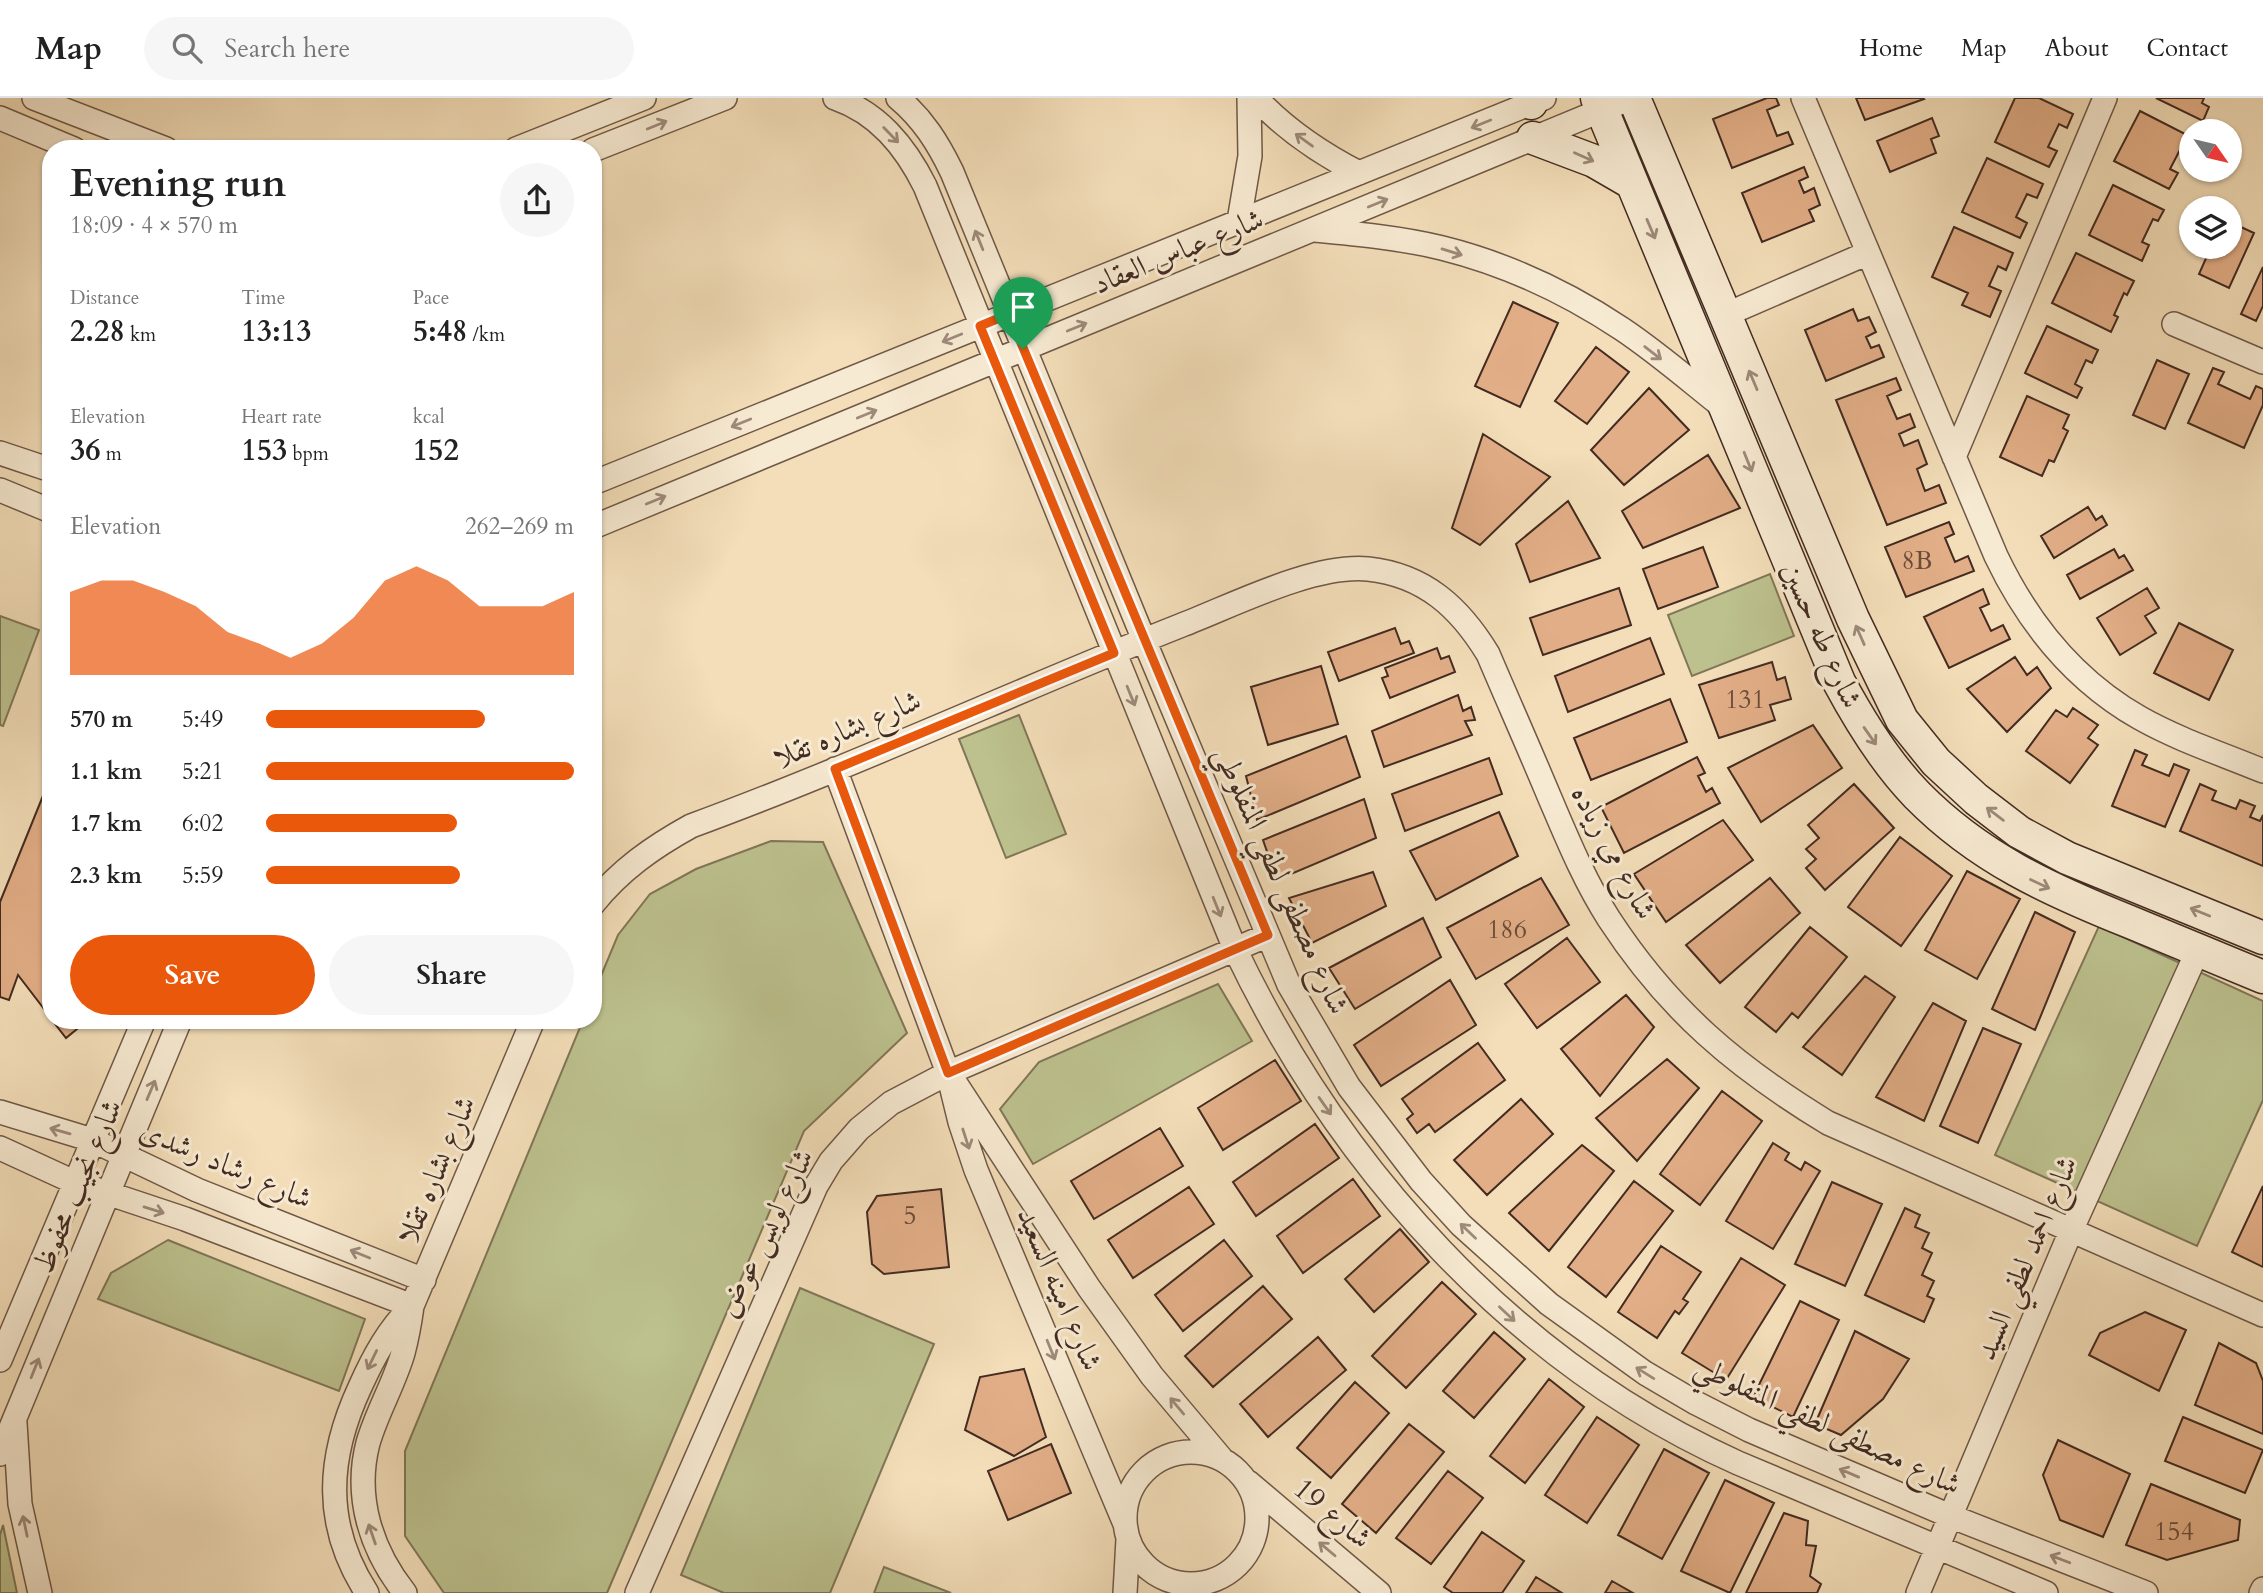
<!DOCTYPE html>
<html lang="en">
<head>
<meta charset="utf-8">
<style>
  :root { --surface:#fff; --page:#f6f6f6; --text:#222; --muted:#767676; --line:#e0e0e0; --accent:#ea580c }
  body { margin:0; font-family:Cardo,Amiri,serif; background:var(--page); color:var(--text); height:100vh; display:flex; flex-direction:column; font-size:26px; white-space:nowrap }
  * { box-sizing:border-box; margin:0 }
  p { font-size:23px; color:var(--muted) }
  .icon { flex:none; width:38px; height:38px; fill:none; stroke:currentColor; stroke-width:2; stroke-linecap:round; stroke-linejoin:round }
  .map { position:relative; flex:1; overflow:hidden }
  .panel { position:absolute; left:42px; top:42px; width:560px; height:889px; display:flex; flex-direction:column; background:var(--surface); border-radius:28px; box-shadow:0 2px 5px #0004 }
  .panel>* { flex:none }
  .needle { width:46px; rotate:124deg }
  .fabs { position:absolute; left:2179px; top:21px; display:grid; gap:14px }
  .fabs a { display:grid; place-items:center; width:63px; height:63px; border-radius:50%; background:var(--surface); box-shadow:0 2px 5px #0004; font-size:35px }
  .pin { position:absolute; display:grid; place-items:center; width:60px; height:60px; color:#fff; margin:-72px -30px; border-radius:50% 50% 50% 0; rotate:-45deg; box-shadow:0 0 7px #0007 }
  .pin .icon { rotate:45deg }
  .round { display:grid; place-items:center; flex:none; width:74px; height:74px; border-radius:37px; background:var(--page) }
  .headline { display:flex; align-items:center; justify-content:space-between; height:119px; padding:0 28px }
  h1 { font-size:38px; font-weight:800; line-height:52px }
  .metrics { display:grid; grid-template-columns:repeat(3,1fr); gap:10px; height:119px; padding:7px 28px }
  .metrics div { display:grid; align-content:center }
  .metrics b { font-size:30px; font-weight:800 }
  .metrics small { font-size:19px; font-weight:400 }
  .metrics p { font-size:19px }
  .chart { height:196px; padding:14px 28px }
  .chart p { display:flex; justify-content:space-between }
  .chart svg { width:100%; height:126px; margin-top:7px; fill:var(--accent); opacity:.7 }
  .action { display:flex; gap:14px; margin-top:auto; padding:14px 28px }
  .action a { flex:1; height:80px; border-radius:42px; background:var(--accent); color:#fff; font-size:28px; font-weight:800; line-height:80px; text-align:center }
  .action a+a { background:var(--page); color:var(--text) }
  ul { padding:0 28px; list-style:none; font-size:23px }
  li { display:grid; grid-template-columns:112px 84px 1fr; align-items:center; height:52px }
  li i { height:18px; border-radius:9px; background:var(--accent) }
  header { display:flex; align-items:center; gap:42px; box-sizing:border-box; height:98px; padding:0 35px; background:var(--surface); border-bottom:2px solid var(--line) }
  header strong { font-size:33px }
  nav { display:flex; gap:38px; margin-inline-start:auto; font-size:24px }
  .search { width:490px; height:63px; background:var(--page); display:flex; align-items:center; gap:18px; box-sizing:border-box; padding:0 24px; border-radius:38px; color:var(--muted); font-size:26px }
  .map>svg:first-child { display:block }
  .green { fill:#bcc18e; stroke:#807658; stroke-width:2 }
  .building { fill:#e2ae87; stroke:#432b21; stroke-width:2 }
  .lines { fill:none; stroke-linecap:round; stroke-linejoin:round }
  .street-casing { stroke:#6f5847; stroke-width:26 }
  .secondary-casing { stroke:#432b21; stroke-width:35 }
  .street { stroke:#f7ead2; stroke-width:23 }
  .secondary { stroke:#f7ead2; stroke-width:32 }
  .oneway { stroke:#9d8a7a }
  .route-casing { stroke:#fff; stroke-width:14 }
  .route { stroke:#ea580c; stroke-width:9 }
  .labels { text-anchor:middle; stroke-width:6; stroke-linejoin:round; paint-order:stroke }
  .number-label { font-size:26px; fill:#6b4c3a }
  .street-label { font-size:30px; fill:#432b21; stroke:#f7ead2 }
</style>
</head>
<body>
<header>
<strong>Map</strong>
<div class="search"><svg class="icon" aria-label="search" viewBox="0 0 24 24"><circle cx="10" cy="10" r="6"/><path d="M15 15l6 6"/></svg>Search here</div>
<nav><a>Home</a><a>Map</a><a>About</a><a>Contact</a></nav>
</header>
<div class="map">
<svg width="2263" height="1495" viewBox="0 0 2263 1495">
  <rect width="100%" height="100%" fill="#f3deb9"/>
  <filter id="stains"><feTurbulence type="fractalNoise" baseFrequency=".00286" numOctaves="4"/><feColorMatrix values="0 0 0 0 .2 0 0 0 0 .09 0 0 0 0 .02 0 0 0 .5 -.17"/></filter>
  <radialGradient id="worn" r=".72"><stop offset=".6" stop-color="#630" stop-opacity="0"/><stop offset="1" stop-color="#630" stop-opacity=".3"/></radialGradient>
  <path class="green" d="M1770,476l24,62 -102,40 -24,-61z
    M0,518l39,14 -36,96 -3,-1z
    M1019,617l47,119 -60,24 -47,-119z
    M771,743l52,1 84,191 -103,98 -197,462h-163l-39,-57v-85l178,-431h10v-25l25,-60 32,-41 46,-25z
    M2099,828l164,75v99l-66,146 -202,-91z
    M1218,886l34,57 -219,123 -33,-55 39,-47z
    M168,1142l197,79 -26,72 -241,-92 13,-26z
    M800,1190l134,56 -104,249h-106l-43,-18z
    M3,1427l14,68h-17v-58z
    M884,1469l67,26h-77z"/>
  <path class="building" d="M1767,0h9l3,7 -12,5 10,26 11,-4 5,12 -61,24 -19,-49z
    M1856,0h67l1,1 -59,21z
    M2015,0h24l34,16 -6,14 -8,-4 -11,23 9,4 -8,16 -54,-25z
    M2156,0h48l-2,5 7,4 -6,14z
    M2140,13l51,26 -4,12 -5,-3 -12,23 8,4 -9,16 -55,-28z
    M1932,20l7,18 -8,3 5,14 -46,19 -13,-31z
    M1987,60l56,26 -6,14 -10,-4 -11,23 11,6 -7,15 -58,-26z
    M1804,69l4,10 -9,4 5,12 10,-5 6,17 -11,5 5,11 -52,21 -20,-49z
    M2113,87l51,25 -6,11 -5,-2 -11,23 7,3 -7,16 -53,-26z
    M2230,124l24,11 -25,55 -30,-14 12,-27h19z
    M1954,129l59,26 -7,17 -8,-4 -9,20 12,5 -11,26 -28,-12 6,-12 -36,-16z
    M2076,155l58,28 -7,14 -3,-2 -10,22 4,2 -7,15 -59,-29z
    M2263,169v39l-7,15 -15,-7z
    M1513,204l45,21 -38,84 -45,-21z
    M1853,211l5,12 11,-4 7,15 -10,5 5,11 8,-3 5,12 -58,24 -21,-51z
    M2047,228l51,24 -6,13 -6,-3 -11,24 7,4 -5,10 -52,-25z
    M1596,249l33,25 -42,52 -32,-23z
    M2157,262l32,14 -24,55 -32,-14z
    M2213,270l11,4 -6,12 32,15 6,-13 7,3v16l-19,43 -56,-25z
    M1896,280l5,12 -14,6 10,23 13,-5 5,13 -16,7 5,12 14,-6 9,24 -10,5 8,22 14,-6 7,18 -59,22 -51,-125z
    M1649,290l40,42 -65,55 -33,-35z
    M2027,298l42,19 -6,13 5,3 -14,31 -5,-2 -7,16 -42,-19z
    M1483,336l67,43 -70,68 -28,-17z
    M1708,357l32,53 -97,40 -21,-37z
    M1568,403l32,57 -70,24 -14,-38z
    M2088,409l8,13 6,-4 5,9 -53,33 -13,-22z
    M1949,424l5,12 -9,4 10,24 13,-6 6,15 -68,26 -21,-50z
    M1703,449l15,40 -60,22 -15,-40z
    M2114,451l5,9 5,-3 9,15 -53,29 -13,-24z
    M1619,490l12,37 -88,30 -13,-37z
    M2147,490l12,20 -14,8 11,17 -36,22 -23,-37z
    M1983,491l6,15 -9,4 11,23 12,-6 7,14 -61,29 -25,-51z
    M2179,525l54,27 -24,50 -55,-27z
    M1395,530l6,16 8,-3 5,12 -75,28 -11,-29z
    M1650,540l14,36 -96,38 -13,-36z
    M1437,550l4,11 8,-3 6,16 -65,26 -8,-20 6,-2 -3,-8z
    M2015,559l12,18 10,-8 14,21 -44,44 -40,-43z
    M1772,564l5,18 8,-3 6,22 -21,6 5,15 -56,18 -20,-53z
    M1321,568l17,58 -70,21 -17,-58z
    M1458,597l5,16 8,-4 4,13 -10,1 7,14 -88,32 -12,-36z
    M1670,601l17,43 -96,38 -17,-42z
    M2073,610l25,17 -10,13 10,7 -28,38 -44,-32 30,-41 11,7z
    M1813,627l29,43 -81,54 -33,-54z
    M1346,638l14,41 -103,43 -11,-44z
    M2135,652l12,5 -5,10 27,11 5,-12 15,6 -24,57 -53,-21z
    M1697,659l8,16 -7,3 8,16 6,-4 8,15 -96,50 -23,-46z
    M1489,660l13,36 -97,37 -13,-37z
    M51,678l-2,143 2,99 -33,-43 -9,25 -9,-3v-95z
    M1854,686l40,44 -69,62 -19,-22 10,-9 -10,-10 13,-11 -11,-13z
    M2200,686l16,7 -4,9 24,9 4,-9 15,6 -5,11 10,4 3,-6v51l-83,-35z
    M1364,701l12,39 -99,42 -14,-40z
    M1499,714l19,44 -82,44 -26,-49z
    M1723,722l30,40 -87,62 -32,-48z
    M1900,739l52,39 -51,70 -53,-39z
    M1967,773l53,28 -43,80 -52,-29z
    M1373,774l13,34 -74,37 -23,-45z
    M1541,780l28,47 -93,54 -29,-51z
    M1770,780l30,35 -80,70 -34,-38z
    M2035,814l40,20 -40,98 -43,-21z
    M1423,820l18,39 -86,52 -26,-41z
    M1810,829l37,30 -49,61 -6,-5 -16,19 -31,-25z
    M1567,840l33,44 -63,46 -32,-44z
    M1865,878l30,21 -53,78 -39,-28z
    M1450,882l26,45 -95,61 -27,-41z
    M1626,897l28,32 -54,69 -39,-47z
    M1933,905l33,18 -42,100 -48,-24z
    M52,922h36l-22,18z
    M1983,930l38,16 -43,99 -38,-17z
    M1478,945l27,37 -70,52 -6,-8 -12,9 -10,-14 6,-5 -11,-15z
    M1667,961l32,29 -62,73 -41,-43z
    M1275,962l26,41 -78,49 -25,-42z
    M1722,993l40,30 -62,84 -40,-31z
    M1521,1001l32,35 -66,61 -33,-35z
    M1315,1026l24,34 -83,58 -23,-34z
    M1160,1030l23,38 -89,53 -23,-38z
    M1773,1045l16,10 -4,7 16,10 4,-8 15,9 -47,78 -47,-28z
    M1582,1047l32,26 -65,80 -40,-38z
    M1353,1081l27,37 -77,57 -26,-37z
    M1634,1083l39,30 -67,86 -38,-30z
    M1832,1084l50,22 -37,82 -50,-22z
    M2263,1088v81l-31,-15z
    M1189,1089l25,37 -81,54 -25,-38z
    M941,1091l8,78 -65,7 -12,-10 -5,-52 10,-16z
    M1905,1110l15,7 -5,12 14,6 -7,15 10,5 -10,22 12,6 -7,15 7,3 -10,23 -59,-27z
    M1400,1131l29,33 -55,50 -29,-33z
    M1224,1142l28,36 -69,55 -28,-36z
    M1661,1148l40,26 -18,27 5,3 -9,12 -4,-3 -18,27 -39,-26z
    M1741,1160l44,27 -59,95 -44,-27z
    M1442,1184l34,32 -70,74 -34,-32z
    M1263,1188l29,33 -79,68 -28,-31z
    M1800,1203l39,19 -46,97 -40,-20z
    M2145,1214l41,18 -27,61 -70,-36 11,-22z
    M1855,1233l54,28 -26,40 -42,36 -26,-11z
    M1494,1234l31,27 -51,59 -31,-27z
    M1318,1239l28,33 -78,67 -28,-33z
    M2219,1245l37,20 7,18v53l-68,-29z
    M1024,1271l22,68 -32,19 -49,-26 15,-53z
    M1549,1281l35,28 -59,76 -35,-27z
    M1355,1284l34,31 -58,65 -34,-30z
    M1597,1319l42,28 -52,78 -42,-28z
    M2183,1319l80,33 -18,43 -80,-32z
    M1409,1326l35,28 -68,81 -34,-29z
    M2058,1342l72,34 -27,63 -43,-17 -17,-45z
    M1051,1346l20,49 -63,27 -20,-49z
    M1664,1351l45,24 -47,86 -44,-24z
    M1448,1373l35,27 -52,66 -35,-26z
    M1725,1382l49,23 -44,90 -49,-22z
    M2151,1386l89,36 -2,20 -71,20 -41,-15z
    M1784,1415l24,8 -2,24 10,1 -6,30 11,8 -4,9h-71z
    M1482,1434l42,29 -22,32h-49l-9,-6z
    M1536,1479l26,16h-36z
    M1612,1483l21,12h-28z"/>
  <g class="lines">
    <g class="street-casing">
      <path id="street" d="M34,0l132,51
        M835,0c43,15 70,48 90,88l310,763c105,220 279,414 503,514l308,130
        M898,0c25,21 40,45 54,74l192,468 145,345 60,102 72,94 40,44 88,79 96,69 51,30 53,27 201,86 196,77
        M1256,0c30,32 64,55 103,75
        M1803,0l193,458c32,67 79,125 144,162 39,22 82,36 123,53
        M0,20l74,31
        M516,51l128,-51
        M593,52l132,-52
        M1239,123l11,-65 -1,-58
        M1315,132c43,4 86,8 127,18 64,16 126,45 180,81 36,24 69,53 102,79
        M1725,217l143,-62
        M2174,226l89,38
        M0,355l51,17
        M1954,359l151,-359
        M593,385l951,-385
        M0,392l51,21
        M593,429l1038,-429
        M835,671l113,304 12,49 16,48 149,354
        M593,806c27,-34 60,-57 98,-78 166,-61 327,-136 491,-201 52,-20 131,-61 186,-56 57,6 92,39 120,85 20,47 41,94 61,142 18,42 35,84 60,123 60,92 127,148 219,204l435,192
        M956,986l133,204 63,88 69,82
        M0,1014l92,28 105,50 227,90
        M0,1050l74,34 111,37 227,87
        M0,1262l144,-340
        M15,1325l5,81 20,89
        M1125 1420a66 66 0 1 1 132 0a66 66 0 1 1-132 0Z
        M0,1356l180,-434
        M1248,1384l131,111
        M367,1495c-44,-68 -40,-135 -7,-206 14,-31 28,-57 52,-81
        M405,1495c-34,-43 -51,-96 -37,-150 9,-31 26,-59 35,-90 4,-15 7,-32 9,-47l121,-286
        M637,1495l179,-407 15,-25 28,-32 32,-26 57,-30 320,-138
        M1125,1495l3,-54
        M1918,1495l153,-362 127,-281
        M2261,1495l2,-4"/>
    </g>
    <g class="secondary-casing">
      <path id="secondary" d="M1597,0l242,584c22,41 46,80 78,113 62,63 133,95 213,127 44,18 89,37 133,55
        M1634,0l219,521 49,101 34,42 40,37 43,33 48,26 196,80
        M1531,5l2,-5
        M1533,40l61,23 38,22"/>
    </g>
    <use href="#street" class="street"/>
    <use href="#secondary" class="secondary"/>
  </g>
  <defs><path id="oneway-shaft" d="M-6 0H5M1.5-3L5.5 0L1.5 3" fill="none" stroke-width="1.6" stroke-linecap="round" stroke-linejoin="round" transform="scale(1.75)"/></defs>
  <g class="oneway">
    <use href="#oneway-shaft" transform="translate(1481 26) rotate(158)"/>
    <use href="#oneway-shaft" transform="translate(657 27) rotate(-22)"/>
    <use href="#oneway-shaft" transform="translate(891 37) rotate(46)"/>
    <use href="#oneway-shaft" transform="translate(1304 42) rotate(-144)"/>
    <use href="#oneway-shaft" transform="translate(1584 59) rotate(24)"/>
    <use href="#oneway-shaft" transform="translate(1378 105) rotate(-22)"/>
    <use href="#oneway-shaft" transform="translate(1651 131) rotate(67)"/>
    <use href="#oneway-shaft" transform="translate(979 142) rotate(-112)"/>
    <use href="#oneway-shaft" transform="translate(1452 154) rotate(17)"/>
    <use href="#oneway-shaft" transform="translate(1077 229) rotate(-22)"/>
    <use href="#oneway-shaft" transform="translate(952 240) rotate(158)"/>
    <use href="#oneway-shaft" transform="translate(1653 255) rotate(38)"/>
    <use href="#oneway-shaft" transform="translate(1753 282) rotate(-113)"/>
    <use href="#oneway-shaft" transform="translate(867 316) rotate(-22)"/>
    <use href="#oneway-shaft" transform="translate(741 325) rotate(158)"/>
    <use href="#oneway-shaft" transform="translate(1748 364) rotate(68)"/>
    <use href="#oneway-shaft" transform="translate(656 402) rotate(-22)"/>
    <use href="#oneway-shaft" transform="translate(1860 537) rotate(-114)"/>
    <use href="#oneway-shaft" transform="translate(1131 598) rotate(68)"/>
    <use href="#oneway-shaft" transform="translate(1870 638) rotate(55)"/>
    <use href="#oneway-shaft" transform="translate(1995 716) rotate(-143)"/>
    <use href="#oneway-shaft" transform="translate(2040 786) rotate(25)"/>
    <use href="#oneway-shaft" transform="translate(1217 809) rotate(68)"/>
    <use href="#oneway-shaft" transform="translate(2200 814) rotate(-158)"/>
    <use href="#oneway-shaft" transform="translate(151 992) rotate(-67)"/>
    <use href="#oneway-shaft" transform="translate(1325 1008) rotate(55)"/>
    <use href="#oneway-shaft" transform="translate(60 1033) rotate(-164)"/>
    <use href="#oneway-shaft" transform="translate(966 1041) rotate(72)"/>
    <use href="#oneway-shaft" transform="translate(154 1112) rotate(17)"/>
    <use href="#oneway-shaft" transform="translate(1468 1133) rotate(-136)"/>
    <use href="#oneway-shaft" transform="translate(360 1156) rotate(-158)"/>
    <use href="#oneway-shaft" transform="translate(1507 1216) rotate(43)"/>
    <use href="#oneway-shaft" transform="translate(1051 1252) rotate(68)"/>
    <use href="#oneway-shaft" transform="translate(372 1262) rotate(116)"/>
    <use href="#oneway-shaft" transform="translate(35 1270) rotate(-68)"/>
    <use href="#oneway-shaft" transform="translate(1645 1275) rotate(-148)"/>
    <use href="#oneway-shaft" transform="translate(1177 1308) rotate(-130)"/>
    <use href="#oneway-shaft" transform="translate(1849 1375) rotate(-157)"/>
    <use href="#oneway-shaft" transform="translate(25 1428) rotate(-102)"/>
    <use href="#oneway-shaft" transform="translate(372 1436) rotate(-109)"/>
    <use href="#oneway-shaft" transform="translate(1327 1451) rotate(-140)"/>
    <use href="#oneway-shaft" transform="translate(2060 1461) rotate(-159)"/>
  </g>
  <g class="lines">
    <g class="route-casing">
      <path id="route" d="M1009,216l259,621 -320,138 -113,-304 279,-116 -134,-327z"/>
    </g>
    <use href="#route" class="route"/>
  </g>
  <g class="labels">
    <g class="number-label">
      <text x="1917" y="471">8B</text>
      <text x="1745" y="610">131</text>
      <text x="1507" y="840">186</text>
      <text x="910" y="1126">5</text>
      <text x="2174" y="1442">154</text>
    </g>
    <g class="street-label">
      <text transform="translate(1178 153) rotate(-22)" y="10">شارع عباس العقاد</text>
      <text transform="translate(1822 537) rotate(66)" y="10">شارع طه حسين</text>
      <text transform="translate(847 631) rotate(-23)" y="10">شارع بشاره تقلا</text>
      <text transform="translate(1614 754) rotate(62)" y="10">شارع مي زياده</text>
      <text transform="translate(1282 782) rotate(66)" y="10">شارع مصطفى لطفي المنفلوطي</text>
      <text transform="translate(226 1066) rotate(23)" y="10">شارع رشاد رشدى</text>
      <text transform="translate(436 1072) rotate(-67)" y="10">شارع بشاره تقلا</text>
      <text transform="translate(77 1088) rotate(-67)" y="10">شارع نجيب محفوظ</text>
      <text transform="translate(765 1135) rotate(-64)" y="10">شارع لويس عوض</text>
      <text transform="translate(2026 1160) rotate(-67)" y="10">شارع احمد لطفي السيد</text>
      <text transform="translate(1060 1191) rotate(67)" y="10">شارع امينه السعيد</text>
      <text transform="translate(1828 1327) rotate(25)" y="10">شارع مصطفى لطفي المنفلوطي</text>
      <text transform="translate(1333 1415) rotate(40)" y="10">شارع 19</text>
    </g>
  </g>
  <rect width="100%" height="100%" filter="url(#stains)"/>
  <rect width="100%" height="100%" fill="url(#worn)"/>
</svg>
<div class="fabs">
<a><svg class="needle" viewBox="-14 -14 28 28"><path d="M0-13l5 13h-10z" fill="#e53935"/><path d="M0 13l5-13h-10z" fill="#767676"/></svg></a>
<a><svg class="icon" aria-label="layers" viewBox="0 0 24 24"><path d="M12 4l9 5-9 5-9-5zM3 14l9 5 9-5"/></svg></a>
</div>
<div class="pin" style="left:1023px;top:251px;background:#1e9e55"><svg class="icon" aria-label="arrive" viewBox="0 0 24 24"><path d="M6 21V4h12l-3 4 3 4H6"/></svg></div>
<section class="panel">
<div class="headline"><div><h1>Evening run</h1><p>18:09 · 4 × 570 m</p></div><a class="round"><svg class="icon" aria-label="share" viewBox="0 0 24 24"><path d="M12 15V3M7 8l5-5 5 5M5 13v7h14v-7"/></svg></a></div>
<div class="metrics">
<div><p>Distance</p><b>2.28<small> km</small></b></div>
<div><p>Time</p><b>13:13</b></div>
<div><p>Pace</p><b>5:48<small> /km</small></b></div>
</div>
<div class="metrics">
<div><p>Elevation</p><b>36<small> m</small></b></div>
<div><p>Heart rate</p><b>153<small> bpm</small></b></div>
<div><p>kcal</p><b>152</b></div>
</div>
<div class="chart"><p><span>Elevation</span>262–269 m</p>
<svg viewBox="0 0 160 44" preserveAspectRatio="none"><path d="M0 44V15L10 11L20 11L30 15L40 20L50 29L60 33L70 38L80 33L90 24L100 11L110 6L120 11L130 20L140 20L150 20L160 15V44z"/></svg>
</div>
<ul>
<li><b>570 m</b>5:49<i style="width:71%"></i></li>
<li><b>1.1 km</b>5:21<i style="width:100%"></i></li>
<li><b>1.7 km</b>6:02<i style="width:62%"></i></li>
<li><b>2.3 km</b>5:59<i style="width:63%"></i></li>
</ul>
<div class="action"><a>Save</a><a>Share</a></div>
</section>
</div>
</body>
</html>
